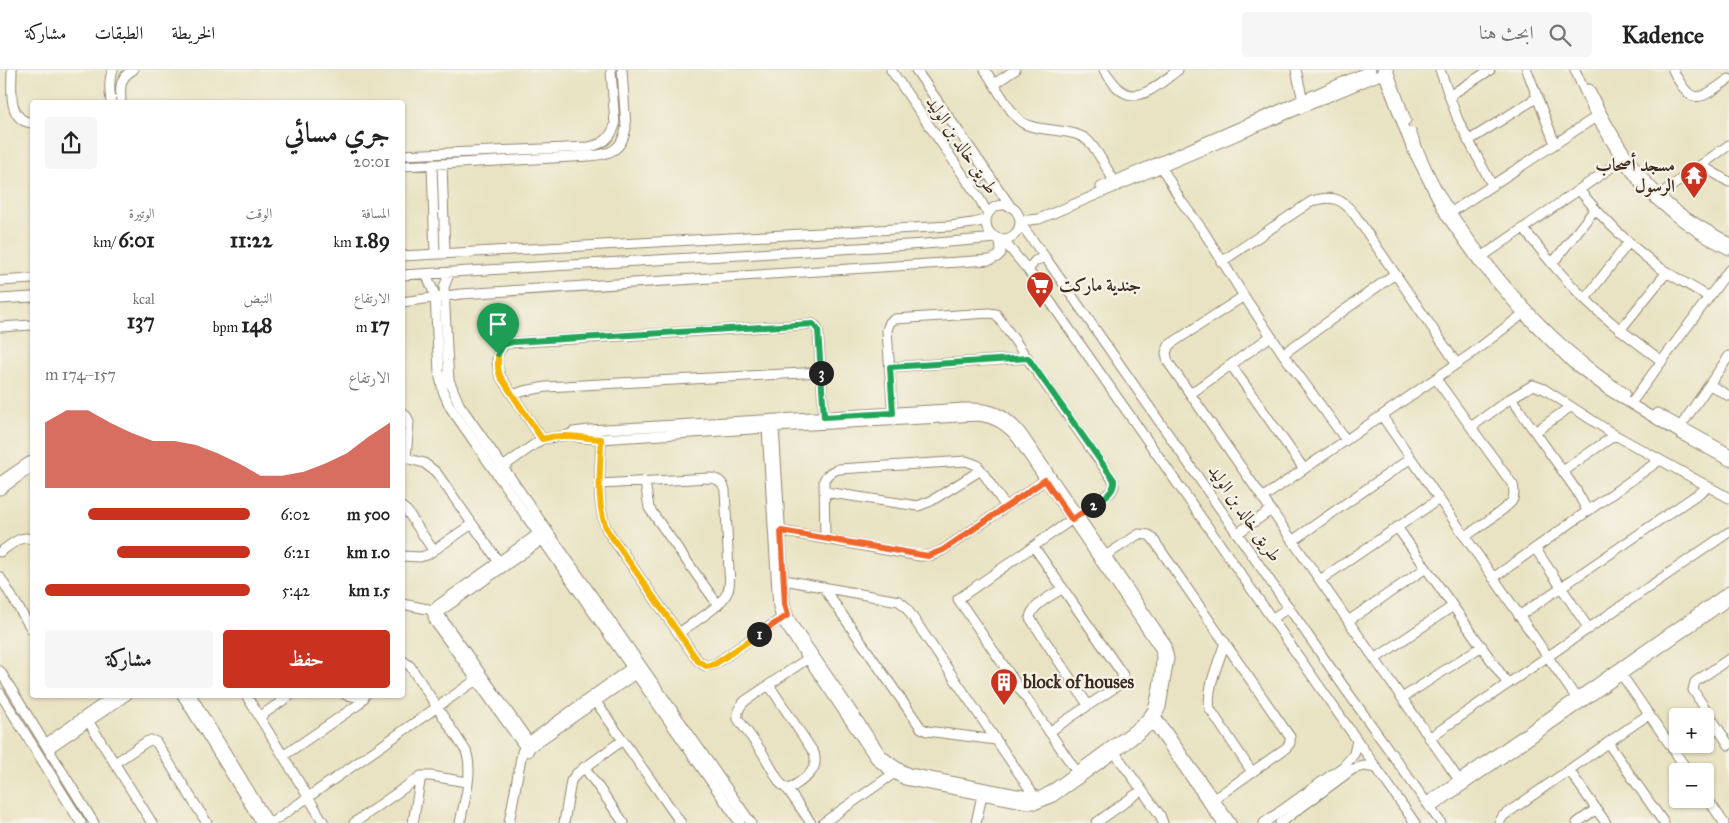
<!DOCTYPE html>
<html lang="ar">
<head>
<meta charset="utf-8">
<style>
  :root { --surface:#fff; --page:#f6f6f6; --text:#222; --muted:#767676; --line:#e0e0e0; --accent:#c8321e }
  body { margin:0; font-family:"IM FELL Great Primer",Amiri,serif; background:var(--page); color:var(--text); direction:rtl; height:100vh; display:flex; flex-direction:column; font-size:19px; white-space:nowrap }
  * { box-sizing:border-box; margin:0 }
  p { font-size:16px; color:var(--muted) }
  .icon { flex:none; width:28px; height:28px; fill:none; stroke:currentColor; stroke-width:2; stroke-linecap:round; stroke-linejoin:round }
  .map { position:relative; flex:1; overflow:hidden; direction:ltr }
  .panel { position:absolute; left:30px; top:30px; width:375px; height:598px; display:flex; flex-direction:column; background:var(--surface); border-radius:5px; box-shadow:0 1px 4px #0004; direction:rtl }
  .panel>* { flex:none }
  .buttons { position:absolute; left:1669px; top:638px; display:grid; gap:10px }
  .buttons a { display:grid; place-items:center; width:45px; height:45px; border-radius:5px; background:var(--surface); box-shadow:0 1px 4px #0004; font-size:25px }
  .pin { position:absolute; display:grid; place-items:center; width:42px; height:42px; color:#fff; margin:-51px -21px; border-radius:50% 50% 50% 0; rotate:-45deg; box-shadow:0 0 5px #0007 }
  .pin .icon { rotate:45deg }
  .km { position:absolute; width:25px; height:25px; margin:-12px; border-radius:50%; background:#222; color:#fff; font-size:14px; line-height:25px; text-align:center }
  .round { display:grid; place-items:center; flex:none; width:52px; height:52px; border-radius:5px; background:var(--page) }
  .summary { display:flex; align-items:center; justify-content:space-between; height:85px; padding:0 15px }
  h1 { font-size:28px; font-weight:800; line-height:38px }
  .stats { display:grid; grid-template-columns:repeat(3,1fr); gap:8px; height:85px; padding:5px 15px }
  .stats div { display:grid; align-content:center }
  .stats b { font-size:21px; font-weight:800 }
  .stats small { font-size:14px; font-weight:400 }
  .stats p { font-size:14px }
  .chart { height:140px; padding:10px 15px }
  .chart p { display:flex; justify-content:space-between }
  .chart svg { width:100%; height:90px; margin-top:5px; fill:var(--accent); opacity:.7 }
  .button { display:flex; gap:10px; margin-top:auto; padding:10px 15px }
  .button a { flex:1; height:58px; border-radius:5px; background:var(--accent); color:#fff; font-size:20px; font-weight:800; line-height:58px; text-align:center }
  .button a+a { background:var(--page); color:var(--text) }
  ul { padding:0 15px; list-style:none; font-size:16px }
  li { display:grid; grid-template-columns:80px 60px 1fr; align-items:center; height:38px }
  li i { height:12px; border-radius:6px; background:var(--accent) }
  header { display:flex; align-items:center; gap:30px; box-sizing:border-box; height:70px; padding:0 25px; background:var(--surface); border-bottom:1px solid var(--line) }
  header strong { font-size:24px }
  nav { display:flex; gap:28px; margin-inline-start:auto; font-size:18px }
  .search { width:350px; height:45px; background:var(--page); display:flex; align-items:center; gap:12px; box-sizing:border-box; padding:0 18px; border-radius:5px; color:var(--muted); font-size:19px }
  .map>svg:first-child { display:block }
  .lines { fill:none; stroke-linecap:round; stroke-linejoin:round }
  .minor-casing { stroke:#928670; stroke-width:11 }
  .minor { stroke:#fff; stroke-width:9 }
  .split-1-casing { stroke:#fff; stroke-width:10 }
  .split-2-casing { stroke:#fff; stroke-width:10 }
  .split-3-casing { stroke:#fff; stroke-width:10 }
  .split-4-casing { stroke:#fff; stroke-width:10 }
  .split-1 { stroke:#f5b400; stroke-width:6 }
  .split-2 { stroke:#f0652b; stroke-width:6 }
  .split-3 { stroke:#22a559; stroke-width:6 }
  .split-4 { stroke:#22a559; stroke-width:6 }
  .labels { text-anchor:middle; stroke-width:4.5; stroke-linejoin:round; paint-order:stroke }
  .street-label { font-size:18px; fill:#3b2a1e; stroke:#f7f3e8 }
  .poi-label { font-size:18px; font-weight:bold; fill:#3b2a1e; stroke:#f7f3e8; text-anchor:start }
</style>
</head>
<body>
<header>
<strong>Kadence</strong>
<div class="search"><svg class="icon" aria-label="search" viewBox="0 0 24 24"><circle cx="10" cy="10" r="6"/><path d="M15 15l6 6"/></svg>ابحث هنا</div>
<nav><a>الخريطة</a><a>الطبقات</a><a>مشاركة</a></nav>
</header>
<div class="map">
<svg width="1729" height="753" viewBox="0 0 1729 753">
  <rect width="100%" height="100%" fill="#f7f3e8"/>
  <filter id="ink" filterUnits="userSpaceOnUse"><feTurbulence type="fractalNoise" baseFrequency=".02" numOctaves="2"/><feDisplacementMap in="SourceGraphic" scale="10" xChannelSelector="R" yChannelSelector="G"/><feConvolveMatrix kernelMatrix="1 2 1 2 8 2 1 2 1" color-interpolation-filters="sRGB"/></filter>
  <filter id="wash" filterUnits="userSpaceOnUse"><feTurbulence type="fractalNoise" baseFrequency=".0096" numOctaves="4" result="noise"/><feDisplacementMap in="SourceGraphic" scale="20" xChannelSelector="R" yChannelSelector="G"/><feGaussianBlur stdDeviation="1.12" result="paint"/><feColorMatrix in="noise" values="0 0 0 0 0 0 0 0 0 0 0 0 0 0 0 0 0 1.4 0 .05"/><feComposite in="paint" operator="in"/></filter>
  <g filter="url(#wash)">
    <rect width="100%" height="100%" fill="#e9e3c3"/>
  </g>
  <g filter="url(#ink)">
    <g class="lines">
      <g class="minor-casing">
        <path id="minor" d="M12,0c0,19 -5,50 20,53
          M891,0l88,128 9,16
          M916,0l95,137
          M985,0c8,12 25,42 35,51 15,12 49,6 66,18 9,6 22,32 28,42
          M1104,0c6,8 12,19 21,23 18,9 40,-14 53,-23
          M1296,0l8,35
          M1382,0l29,77 35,69 32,45 45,53 49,49 36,27 79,48 42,23
          M1388,0l18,50
          M1440,0l18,50 34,65
          M1527,0l28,74
          M1575,0l21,47 26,43 14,18 8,13 10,7 22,19 32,22 21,11
          M1673,0c19,38 26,30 56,9
          M994,14l21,-14
          M1589,19c21,42 45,84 81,116 18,15 39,26 59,37
          M1449,26l41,-26
          M111,32c-1,-10 -3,-22 2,-32
          M121,32c-1,-13 -2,-25 12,-32
          M1411,62c11,28 24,57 41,82 46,68 104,134 173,179
          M1468,71l70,-44
          M402,85l187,-8c14,-3 21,-8 26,-22l-4,-55
          M432,94l3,90
          M442,94l3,90
          M1160,94l21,37 21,28 42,67 39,58 63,86
          M1701,95l28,17
          M402,96l188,-10c21,-2 32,-6 36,-28l-4,-58
          M968,113l11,-3 7,-9
          M1101,117l270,-117
          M1579,120c23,28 48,53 77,75 17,12 35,21 53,32
          M1655,128l74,-53
          M986 152a17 17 0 1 1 34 0a17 17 0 1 1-34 0Z
          M1447,145l152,-100
          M1020,151l19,-2 348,-147
          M1020,153l25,34 294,423 102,143
          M1523,158c17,21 34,43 53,62 26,27 56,49 86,71
          M1002,169l26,31 387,553
          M402,186l548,-30 23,-3 13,-3
          M1483,186l139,-96
          M1221,192l91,-61c20,-6 30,-3 43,14l102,149
          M1552,194l43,-55
          M1028,200l7,-9 10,-4
          M450,202l-6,15 3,62 2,31 10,24 292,419
          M426,204l9,21 4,77 4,19 7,16 290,416
          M402,205l523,-31 72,-6
          M0,211l32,-2
          M1244,226l-75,49 -3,8 2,9 291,418
          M0,229l32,-2
          M1585,229l44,-57
          M402,232l59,-8 529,-34 7,-3 4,-4 -1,-14
          M0,257l32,-2
          M1620,260l47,-58
          M1283,284l112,-80
          M1231,295l73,104
          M890,297l138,-9
          M1436,309l77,106c1,5 2,11 -1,16 -4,7 -38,29 -47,36
          M1710,315l19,11
          M1190,324l81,-58
          M513,325l11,-4 22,-4 275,-15
          M1511,328l65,92 11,20
          M1631,333l98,-133
          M402,342l5,5 2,5 -3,36
          M1657,343l72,40
          M1382,346l197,286
          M893,348l-6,-88 3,-8 5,-3 94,-6 7,1 117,166 1,6 -3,6 -153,107 121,176
          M767,351v7l11,179 3,12 94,139c9,10 18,16 30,22l123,24h9l16,-7 62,-44 38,-29 8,-17 8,-49 -4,-16 -143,-208c-16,-21 -31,-27 -57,-26l-376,22 -16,2 -4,3 12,3 20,1 166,-11 7,-1 205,-11c15,2 27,9 37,21l144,212c3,11 -3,49 -7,60 -3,6 -8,11 -13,16l-90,66 -9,5h-13l-119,-23c-11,-5 -19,-10 -28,-19l-88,-129 -5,-10 -3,-11 -11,-177v-7
          M1471,357l40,-29 22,-13 11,4 71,46 114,63
          M1678,360l51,-74
          M1535,362l35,-25
          M542,369l-42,-63c-4,-13 -6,-26 8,-33l305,-19 3,2 2,4 6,87
          M601,369c0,29 -6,63 6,91l91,131 8,5 9,-2 70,-48
          M402,387l22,6 12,9 63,90
          M500,399l42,-30 27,-4
          M1563,401l52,-36
          M0,412l29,-20 3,-1
          M645,412l4,26 69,97
          M600,414l109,-6c8,0 14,4 16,12l4,81c1,7 1,13 -1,20 -7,17 -35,31 -49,42
          M0,420l32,-23
          M825,422l93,14 13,-5 50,-31
          M1262,428l209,-144 57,-44
          M402,437l5,4 26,39
          M1397,457l111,157
          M781,461l139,25 13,-1 10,-5 102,-70
          M1238,463l33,-23
          M825,469l-1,-59c4,-7 8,-9 15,-11l127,-8 11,4 4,5 25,37
          M1292,471l119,-83
          M1034,477l89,128 -3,9 -71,48
          M1535,478l54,81
          M0,482c10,-6 22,-19 32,-12
          M402,486l18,1 7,-2 45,-31
          M1105,486l34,-22 10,1 4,4 137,198v6l-4,5 -72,51
          M0,507l32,53
          M1493,508l167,-118
          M784,510l109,20 6,1 6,5 130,191
          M1320,510l119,-81
          M823,517l98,141 6,3 69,9
          M1063,518c-10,7 -32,17 -33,30l58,87
          M402,534l36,7
          M1519,546l189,-129
          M1272,549l17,-12
          M1348,551l78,-53
          M1225,572c-6,21 -19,45 -15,67l42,63
          M807,589l-62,42c-6,6 -8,10 -7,18l24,33 18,31 8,7 23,33
          M1375,589l78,-53
          M1729,589l-34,23 -2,8 36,55
          M402,590l8,6 56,85c8,22 -2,50 -6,72
          M0,601l94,152
          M1619,601l69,100
          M769,615l45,68c6,19 -12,27 -26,37
          M0,623l81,130
          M182,625l79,128
          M191,625l78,128
          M246,625l78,128
          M346,625l18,3
          M1402,628l80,-52
          M596,632l85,121
          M1155,645l76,108
          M85,646l67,107
          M259,647l32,-22
          M1150,649l72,104
          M1429,668l300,-206
          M1608,673l56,80
          M45,674l70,-49
          M532,676l-92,-130 1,-5 5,-4 100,-70
          M48,679l79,-54
          M529,679l3,-3 109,-76
          M528,682l-93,-130c-3,-7 -4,-10 2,-16l105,-75
          M1115,683l45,62 3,8
          M283,686l76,-52 6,-9
          M115,693l31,-21 5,-2 5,2 51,81
          M584,697l40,56
          M1569,700l37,53
          M1705,725l19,28
          M1427,732l302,-211
          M1431,738l298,-208
          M271,753l205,-143
          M354,753l67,-47h10l36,6
          M413,753l8,-47
          M509,753l13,-71 4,-8 109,-79
          M564,753l7,-42 5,-7 47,-34
          M823,753l70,-49
          M976,753l6,-28
          M1096,753l46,-33
          M1264,753l80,-57 10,-12 3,-14
          M1280,753l73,-54 11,-3 13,2
          M1499,753l4,-7 146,-102
          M1577,753l19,-14"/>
      </g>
      <use href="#minor" class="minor"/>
    </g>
  </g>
  <g class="lines" filter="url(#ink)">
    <g class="split-1-casing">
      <path id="split-1" d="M498,284v14l2,8 42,63c22,-6 37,-1 59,0 0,29 -6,63 6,91l91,131 8,5 9,-2 44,-30"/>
    </g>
    <g class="split-2-casing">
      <path id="split-2" d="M759,564l29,-19 -3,-11 -4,-73 147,25 15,-6 102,-70 27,40 21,-15"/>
    </g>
    <g class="split-3-casing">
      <path id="split-3" d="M821,303l3,44 69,-4 -3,-46 138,-9 86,122c1,13 -11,18 -21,25"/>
    </g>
    <g class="split-4-casing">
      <path id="split-4" d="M498,284l5,-9 10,-3 300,-18 5,6 3,43"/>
    </g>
    <use href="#split-1" class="split-1"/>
    <use href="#split-2" class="split-2"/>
    <use href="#split-3" class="split-3"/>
    <use href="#split-4" class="split-4"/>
  </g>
  <defs>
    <g id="temple-pin" transform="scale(1.4375)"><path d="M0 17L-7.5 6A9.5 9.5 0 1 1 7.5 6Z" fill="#c8321e" stroke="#f7f3e8"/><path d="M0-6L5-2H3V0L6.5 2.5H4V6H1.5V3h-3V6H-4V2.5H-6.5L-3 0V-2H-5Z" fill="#fff"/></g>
    <g id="supermarket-pin" transform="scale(1.4375)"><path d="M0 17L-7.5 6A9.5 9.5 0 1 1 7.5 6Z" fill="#c8321e" stroke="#f7f3e8"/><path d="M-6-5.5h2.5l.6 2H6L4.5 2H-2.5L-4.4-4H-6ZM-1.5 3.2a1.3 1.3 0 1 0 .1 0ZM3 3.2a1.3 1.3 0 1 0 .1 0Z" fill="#fff"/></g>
    <g id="building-pin" transform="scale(1.4375)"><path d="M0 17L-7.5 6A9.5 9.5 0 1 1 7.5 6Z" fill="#c8321e" stroke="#f7f3e8"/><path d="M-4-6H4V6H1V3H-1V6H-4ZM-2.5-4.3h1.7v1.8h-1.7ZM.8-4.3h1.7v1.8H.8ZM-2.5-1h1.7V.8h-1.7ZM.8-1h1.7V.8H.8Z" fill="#fff"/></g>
  </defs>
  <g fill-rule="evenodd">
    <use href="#temple-pin" x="1694" y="105"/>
    <use href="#supermarket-pin" x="1040" y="215"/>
    <use href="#building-pin" x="1004" y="612"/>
  </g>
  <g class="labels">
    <g class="street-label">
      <text transform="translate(962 75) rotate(56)" y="6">طريق خالد بن الوليد</text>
      <text transform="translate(1245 443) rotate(55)" y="6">طريق خالد بن الوليد</text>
    </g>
    <g class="poi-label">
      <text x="1675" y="101" text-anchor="end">مسجد أصحاب<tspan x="1675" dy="21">الرسول</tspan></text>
      <text x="1059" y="221">جندية ماركت</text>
      <text x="1023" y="618">block of houses</text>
    </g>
  </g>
</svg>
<div class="buttons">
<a>+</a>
<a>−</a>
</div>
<div class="pin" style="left:498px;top:284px;background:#1e9e55"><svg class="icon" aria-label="arrive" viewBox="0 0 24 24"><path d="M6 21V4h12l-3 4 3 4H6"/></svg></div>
<b class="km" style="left:759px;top:564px">1</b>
<b class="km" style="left:1093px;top:435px">2</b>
<b class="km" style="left:821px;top:303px">3</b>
<section class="panel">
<div class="summary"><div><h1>جري مسائي</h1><p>20:01</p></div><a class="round"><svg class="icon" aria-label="share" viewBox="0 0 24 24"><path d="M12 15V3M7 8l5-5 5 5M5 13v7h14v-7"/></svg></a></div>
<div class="stats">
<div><p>المسافة</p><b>1.89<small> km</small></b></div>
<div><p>الوقت</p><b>11:22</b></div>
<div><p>الوتيرة</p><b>6:01<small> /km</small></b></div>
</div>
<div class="stats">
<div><p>الارتفاع</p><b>17<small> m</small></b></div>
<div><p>النبض</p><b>148<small> bpm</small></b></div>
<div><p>kcal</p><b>137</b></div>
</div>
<div class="chart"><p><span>الارتفاع</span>157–174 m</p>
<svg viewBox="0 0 160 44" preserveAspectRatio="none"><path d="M0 44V12L10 6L20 6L30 12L40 17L50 21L60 21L70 23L80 27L90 32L100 38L110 38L120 36L130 32L140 27L150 19L160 12V44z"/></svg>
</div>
<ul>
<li><b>500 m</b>6:02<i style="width:79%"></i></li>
<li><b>1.0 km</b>6:21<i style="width:65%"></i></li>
<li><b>1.5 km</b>5:42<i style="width:100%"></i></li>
</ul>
<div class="button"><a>حفظ</a><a>مشاركة</a></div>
</section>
</div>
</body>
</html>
